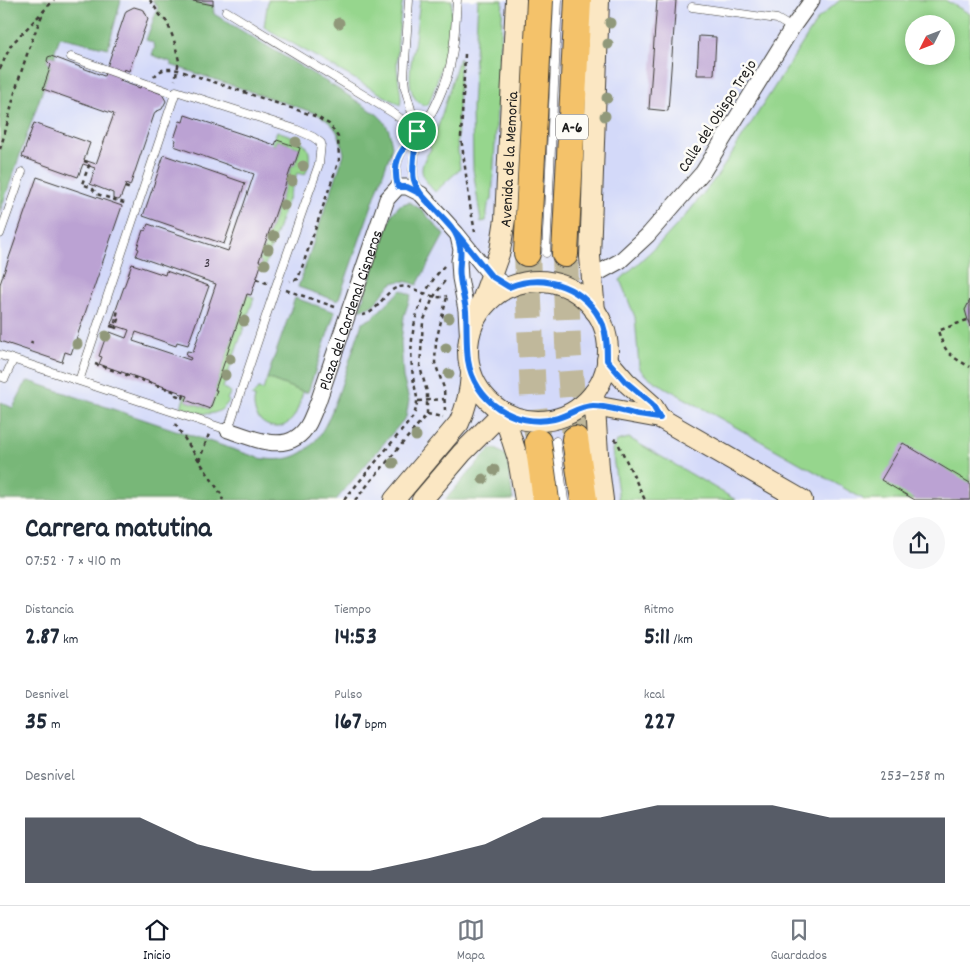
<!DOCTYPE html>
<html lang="es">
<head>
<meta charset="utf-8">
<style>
  :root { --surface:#fff; --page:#f6f6f7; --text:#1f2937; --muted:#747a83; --line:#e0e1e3; --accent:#111827 }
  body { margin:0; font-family:Dekko,sans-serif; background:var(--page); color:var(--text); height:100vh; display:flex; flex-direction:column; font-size:19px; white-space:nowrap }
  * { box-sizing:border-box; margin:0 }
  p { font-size:16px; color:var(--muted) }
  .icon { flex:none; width:28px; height:28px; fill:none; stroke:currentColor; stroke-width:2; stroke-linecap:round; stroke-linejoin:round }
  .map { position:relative; height:500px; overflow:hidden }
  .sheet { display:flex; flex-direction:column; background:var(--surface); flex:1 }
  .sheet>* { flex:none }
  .needle { width:32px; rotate:228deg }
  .tools { position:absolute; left:905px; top:15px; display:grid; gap:10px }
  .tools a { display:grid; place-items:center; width:50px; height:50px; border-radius:50%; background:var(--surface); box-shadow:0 2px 12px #0003; font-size:25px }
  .pin { position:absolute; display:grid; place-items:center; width:42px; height:42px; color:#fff; margin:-21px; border:2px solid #fff; border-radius:50%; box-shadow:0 1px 5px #0007 }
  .round { display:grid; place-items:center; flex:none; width:52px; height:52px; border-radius:26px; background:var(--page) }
  .overview { display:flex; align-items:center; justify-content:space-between; height:85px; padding:0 25px }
  h1 { font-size:28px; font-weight:800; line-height:38px }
  .metrics { display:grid; grid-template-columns:repeat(3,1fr); gap:8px; height:85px; padding:5px 25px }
  .metrics div { display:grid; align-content:center }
  .metrics b { font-size:25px; font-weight:800 }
  .metrics small { font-size:14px; font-weight:400 }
  .metrics p { font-size:14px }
  .chart { height:140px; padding:10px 25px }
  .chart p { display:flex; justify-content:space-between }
  .chart svg { width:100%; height:90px; margin-top:5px; fill:var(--accent); opacity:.7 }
  .tabs { display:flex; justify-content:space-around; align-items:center; height:70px; border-top:1px solid var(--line); background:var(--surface); font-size:14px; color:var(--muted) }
  .tabs a { display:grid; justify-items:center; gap:2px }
  .tabs .active { color:var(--accent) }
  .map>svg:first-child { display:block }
  .built { fill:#d3d9f9; fill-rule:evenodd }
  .green { fill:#96d68d; stroke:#597954; fill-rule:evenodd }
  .forest { fill:#78b778; stroke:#4a6a4a }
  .building { fill:#bba2d3 }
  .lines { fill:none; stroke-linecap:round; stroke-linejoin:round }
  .highway-tunnel { stroke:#c0b89b; stroke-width:26; stroke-dasharray:26 13; stroke-linecap:butt }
  .lane-casing { stroke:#3b3934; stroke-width:9 }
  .street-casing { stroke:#3b3934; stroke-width:17 }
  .secondary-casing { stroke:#3b3934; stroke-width:22 }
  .highway-casing { stroke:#3b3934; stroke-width:28 }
  .path { stroke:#3b3934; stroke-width:2.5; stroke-dasharray:4 4; stroke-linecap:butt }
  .lane { stroke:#fff; stroke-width:8 }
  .street { stroke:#fff; stroke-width:15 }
  .secondary { stroke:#fbe7c3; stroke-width:20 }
  .highway { stroke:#f4c26a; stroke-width:26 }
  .tree { fill:#90987a }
  .route-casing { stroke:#fff; stroke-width:10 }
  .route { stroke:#1a73e8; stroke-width:6 }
  .labels { text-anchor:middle; stroke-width:5; stroke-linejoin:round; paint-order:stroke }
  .number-label { font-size:14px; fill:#443e4a }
  .shield { fill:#fdfcf7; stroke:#605f5e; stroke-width:1 }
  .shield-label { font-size:15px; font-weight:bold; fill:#1c1c1c }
  .street-label { font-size:16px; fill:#1c1c1c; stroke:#fdfcf7 }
</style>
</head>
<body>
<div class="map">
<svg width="970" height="500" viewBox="0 0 970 500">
  <rect width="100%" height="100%" fill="#fdfcf7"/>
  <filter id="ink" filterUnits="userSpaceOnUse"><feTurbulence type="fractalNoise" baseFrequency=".02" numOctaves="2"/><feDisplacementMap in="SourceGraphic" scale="10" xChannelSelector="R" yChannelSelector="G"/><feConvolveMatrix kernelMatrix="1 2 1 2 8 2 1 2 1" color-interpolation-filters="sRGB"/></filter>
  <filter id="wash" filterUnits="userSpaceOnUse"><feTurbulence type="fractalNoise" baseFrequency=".0096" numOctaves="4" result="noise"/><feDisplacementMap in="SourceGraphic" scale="20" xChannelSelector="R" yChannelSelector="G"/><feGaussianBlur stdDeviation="1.12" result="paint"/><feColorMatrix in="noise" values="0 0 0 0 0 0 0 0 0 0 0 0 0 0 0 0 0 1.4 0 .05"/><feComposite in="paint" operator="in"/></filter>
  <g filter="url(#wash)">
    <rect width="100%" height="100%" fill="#e9dfbb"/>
    <path class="built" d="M0,0h970v500h-970zM914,24h32v32h-32z"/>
    <path class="green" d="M268,0h135c-4,22 -6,44 -6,66 0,10 6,33 3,39l-136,-78z
      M420,0h32c-1,38 -10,68 -23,103l-3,3c-26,-8 -13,-49 -11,-67 2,-13 3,-26 5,-39z
      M478,0h25l-11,199 -4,6 -2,16 -5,1 -8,-53 -1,-62z
      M840,0h105l25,14v486h-105l-211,-119 -12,-9 -3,-6 -4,-49 -15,-37 43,-40 24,-26 31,-39 100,-156zM914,24h32v32h-32z
      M459,58l1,1 -3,83 3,27 -25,23c-15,-17 -18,-23 -4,-43l-2,-3 10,-22z
      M277,131c26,9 40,13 28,44l-8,-2 -34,98 -3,-1 2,-8 -3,-1 33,-96 2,1 6,-18 -23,-8 -2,5 -3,-1z
      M247,294l7,4 -31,90 8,4 -4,7 2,2c-12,19 -30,13 -48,6l4,-12 3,1 -2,5 24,8 6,-18 -1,-1z
      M267,378l36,14c-3,8 -5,19 -10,26 -15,20 -45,4 -38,-21l-4,-1 7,-7 5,1z
      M629,438l107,62h-117l-7,-50 5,-9z"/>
    <path class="forest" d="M0,0h121l-13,48 -48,-11 -5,13v7l-4,-1 -3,2 -1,3 4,5 -51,146z
      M152,0h34l27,5 1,9 129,78 35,23 5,5 6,10 3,16 -2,8 -52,147 -40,-14 46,-133c-4,-22 -10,-31 -29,-41l-144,-48v-3l-19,-7 3,-8 -3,-5 -6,-2 12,-33z
      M409,202l13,8 22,25 -27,50c-37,-16 -29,23 -57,24l32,-95 8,-9z
      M401,290l10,5 -7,21 -3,26 2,35 6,23 -3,17 -70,83h-336v-98l13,6 12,-24 4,-3 230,77c53,10 66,-28 81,-69 7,-22 15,-44 22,-66l10,-5z
      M295,298l40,14 -27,80h-5l-36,-14z
      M490,449h6l11,7 6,44h-68z"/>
    <g id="blocks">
      <path class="building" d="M188,0h25v5z
        M657,0h19l-8,111 -19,-2z
        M134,7l10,3 4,9 -19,52 -5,-2 -4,12 20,7 1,-2 21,8 4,7 -4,8 -7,3 -25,74 -4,-2 -6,15 -2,1 -5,-1v-6l-23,-9 5,-16 -12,-4 -5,13 -56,-20 12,-34 56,20 -6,17 12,4 18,-50 -71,-25 8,-24 -4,-4 1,-4 3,-1 53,20 22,-65z
        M699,36l17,1 -2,38h-17z
        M185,115l90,30 2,-5 23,8 -6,18 -2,-1 -33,96 3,1 -11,33 -4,-1 -4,13 -28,83h2l-7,19 -24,-9 2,-4 -9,-3v-1l-80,-28 3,-7 -3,-1 6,-17h2l3,-7 16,6 3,-8 -18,-6 21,-60 33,11 1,-4 43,15 -21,59 -11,-3 -1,4 -40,-14 -3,9 57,19 1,-2 -5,-2 1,-5 6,1 23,-68 -80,-28 3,-7 -2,-1 6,-18 2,1 3,-7 80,27 26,-77 -80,-28 2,-6 -2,-1 6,-18 3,1z
        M164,155l81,28 -21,61 -81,-28z
        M37,177l85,29 -51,148 -6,-2 -3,10 -62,-21v-57z
        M970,300v27l-5,-17z
        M903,443l67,40v17h-55l-34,-20z"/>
    </g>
  </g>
  <g filter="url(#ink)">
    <use href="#blocks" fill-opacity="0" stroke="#3b3934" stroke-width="1"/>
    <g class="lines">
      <path class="highway-tunnel" d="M527,253l6,144 5,45
        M565,254l3,89 7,96"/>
      <g class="lane-casing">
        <path id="lane" d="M409,0l-5,77 1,11 12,43 -4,40 1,9 6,12
          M692,7l85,12 15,9
          M226,11l167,102 24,18
          M71,57l104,37
          M398,187c-8,-32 10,-43 28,-66 9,-11 15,-28 20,-41 9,-26 9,-53 11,-80
          M0,234l22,-62
          M546,253l12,-253
          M0,355l213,70 15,5 48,-144 43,-122 2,-21 -8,-6 -18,-8 -119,-38 -97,290
          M0,376l5,2 8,-18
          M556,441l8,59"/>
      </g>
      <g class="street-casing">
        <g id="street">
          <path d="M458,236l3,14 -2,11 1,17 6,32 2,34"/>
          <path d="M591,277l29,-16 28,-26 55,-63 89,-144 20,-28"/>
          <path id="s1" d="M228,430c27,9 63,27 81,-7 3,-6 6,-14 9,-21l69,-203 11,-12h9l14,7 36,40 34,42 18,11"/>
        </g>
      </g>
      <g class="secondary-casing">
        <g id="secondary">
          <circle cx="538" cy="351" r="70"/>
          <path id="s2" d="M479,309l21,-58 5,-32 11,-219"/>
          <path d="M595,311l-5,-54 9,-257"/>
          <path d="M607,360l19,22 26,23 8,13"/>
          <path d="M594,393l5,76 4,31"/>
          <path d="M580,407l14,-1 66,12 142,82"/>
          <path d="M503,412l15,47 7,41"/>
          <path d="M394,500l65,-77c8,-17 11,-31 12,-49"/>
          <path d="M422,500l40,-47 41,-41"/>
        </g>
      </g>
      <g class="highway-casing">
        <path id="highway" d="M527,253l13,-253
          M565,254l13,-254
          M575,439l9,61
          M538,442l8,58"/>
      </g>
      <path class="path" d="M150,0l10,15 7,7 7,18 5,21 -4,19
        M465,54l-4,83 9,68 5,27
        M0,69l11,-24 43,-45
        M154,77c7,-9 14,-9 24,-7l137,46 14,8 9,13 1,23 -41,119 -8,2
        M0,149c7,-21 11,-43 17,-64 8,-25 16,-50 27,-74
        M84,161l6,2 -8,21 10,4 5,6 30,10
        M125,187l6,2v-1
        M256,279l11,4
        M286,290l49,17
        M362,315c16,-1 21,-24 37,-28 15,-4 29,15 48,9
        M967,320l-29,11c8,23 11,24 32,36
        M110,326l4,1 4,-17
        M114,327l2,1 4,-12
        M31,344l1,-3
        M95,364l81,28v3l7,3 1,-3
        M418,401l26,-2
        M445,411l-1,-23 -9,-25 1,-22 11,-44
        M427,414l16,3
        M175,424l48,73 -1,3
        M614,439l3,2 28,59
        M199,461l10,-27
        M344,500l69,-83c8,-19 2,-22 0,-41 -6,-40 4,-81 32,-111
        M355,500l72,-86v-22l-7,-25 3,-45 10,-24 13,-19"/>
      <use href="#lane" class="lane"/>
      <use href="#street" class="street"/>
      <use href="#secondary" class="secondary"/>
      <use href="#highway" class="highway"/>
    </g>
    <g class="tree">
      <circle cx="339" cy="23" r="5.5"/>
      <circle cx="610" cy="23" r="5.5"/>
      <circle cx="608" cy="44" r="5.5"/>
      <circle cx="607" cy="98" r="5.5"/>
      <circle cx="605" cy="116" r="5.5"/>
      <circle cx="296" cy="142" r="5.5"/>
      <circle cx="303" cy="166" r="5.5"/>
      <circle cx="292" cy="181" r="5.5"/>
      <circle cx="284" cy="205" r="5.5"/>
      <circle cx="274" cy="236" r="5.5"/>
      <circle cx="268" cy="249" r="5.5"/>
      <circle cx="265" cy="264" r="5.5"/>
      <circle cx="449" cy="318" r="5.5"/>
      <circle cx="244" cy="321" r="5.5"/>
      <circle cx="106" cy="336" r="5.5"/>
      <circle cx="77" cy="344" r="5.5"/>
      <circle cx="446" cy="348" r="5.5"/>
      <circle cx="230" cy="359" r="5.5"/>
      <circle cx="449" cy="374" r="5.5"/>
      <circle cx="225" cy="375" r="5.5"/>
      <circle cx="416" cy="436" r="5.5"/>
      <circle cx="393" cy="463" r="5.5"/>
      <circle cx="494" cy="470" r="5.5"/>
      <circle cx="483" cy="479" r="5.5"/>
    </g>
  </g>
  <g class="lines" filter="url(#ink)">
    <g class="route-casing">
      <path id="route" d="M417,131c-1,12 -6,39 -3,49 8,27 42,39 46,67 2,10 -2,20 0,30 1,12 5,23 6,34 1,16 0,33 2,49 6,41 47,68 86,59 15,-3 24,-13 39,-13 14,0 28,5 41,8 9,2 18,3 26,4l-8,-14 -26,-22 -19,-22c0,-12 0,-24 -4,-35 -16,-37 -58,-53 -94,-38l-18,-11 -34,-42 -36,-40 -14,-7h-9c-7,-27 3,-36 19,-56"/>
    </g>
    <use href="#route" class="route"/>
  </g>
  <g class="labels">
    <g class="number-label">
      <text x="207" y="267">3</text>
    </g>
    <rect class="shield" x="556" y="114.5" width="32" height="25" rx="4"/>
    <g class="shield-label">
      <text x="572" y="132">A-6</text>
    </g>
    <g class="street-label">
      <text transform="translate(716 115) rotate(-57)" y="6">Calle del Obispo Trejo</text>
      <text dy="6" stroke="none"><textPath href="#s2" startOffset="154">Avenida de la Memoria</textPath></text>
      <text dy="6" stroke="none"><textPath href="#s1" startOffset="211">Plaza del Cardenal Cisneros</textPath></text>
    </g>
  </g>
</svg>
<div class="tools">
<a><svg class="needle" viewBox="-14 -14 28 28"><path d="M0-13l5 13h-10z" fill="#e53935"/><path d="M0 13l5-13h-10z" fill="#747a83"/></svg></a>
</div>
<div class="pin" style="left:417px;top:131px;background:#1e9e55"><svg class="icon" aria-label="arrive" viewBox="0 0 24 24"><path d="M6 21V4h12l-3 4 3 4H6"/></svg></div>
</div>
<section class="sheet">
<div class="overview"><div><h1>Carrera matutina</h1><p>07:52 · 7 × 410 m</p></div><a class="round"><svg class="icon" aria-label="share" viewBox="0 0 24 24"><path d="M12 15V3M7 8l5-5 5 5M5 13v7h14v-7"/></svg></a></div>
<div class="metrics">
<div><p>Distancia</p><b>2.87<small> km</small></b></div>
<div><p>Tiempo</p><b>14:53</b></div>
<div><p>Ritmo</p><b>5:11<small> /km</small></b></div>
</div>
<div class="metrics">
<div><p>Desnivel</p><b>35<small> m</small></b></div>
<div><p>Pulso</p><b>167<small> bpm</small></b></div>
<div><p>kcal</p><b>227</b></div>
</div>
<div class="chart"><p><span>Desnivel</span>253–258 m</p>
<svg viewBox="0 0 160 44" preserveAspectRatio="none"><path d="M0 44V12L10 12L20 12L30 25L40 32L50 38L60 38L70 32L80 25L90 12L100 12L110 6L120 6L130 6L140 12L150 12L160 12V44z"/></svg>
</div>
</section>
<nav class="tabs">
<a class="active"><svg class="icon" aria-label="home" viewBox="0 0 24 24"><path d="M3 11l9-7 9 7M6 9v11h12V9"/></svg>Inicio</a>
<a><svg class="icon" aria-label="map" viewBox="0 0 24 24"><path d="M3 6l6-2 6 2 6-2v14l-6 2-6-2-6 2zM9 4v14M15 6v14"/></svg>Mapa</a>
<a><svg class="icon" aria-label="saved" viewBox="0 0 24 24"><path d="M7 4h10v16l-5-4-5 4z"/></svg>Guardados</a>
</nav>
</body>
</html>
